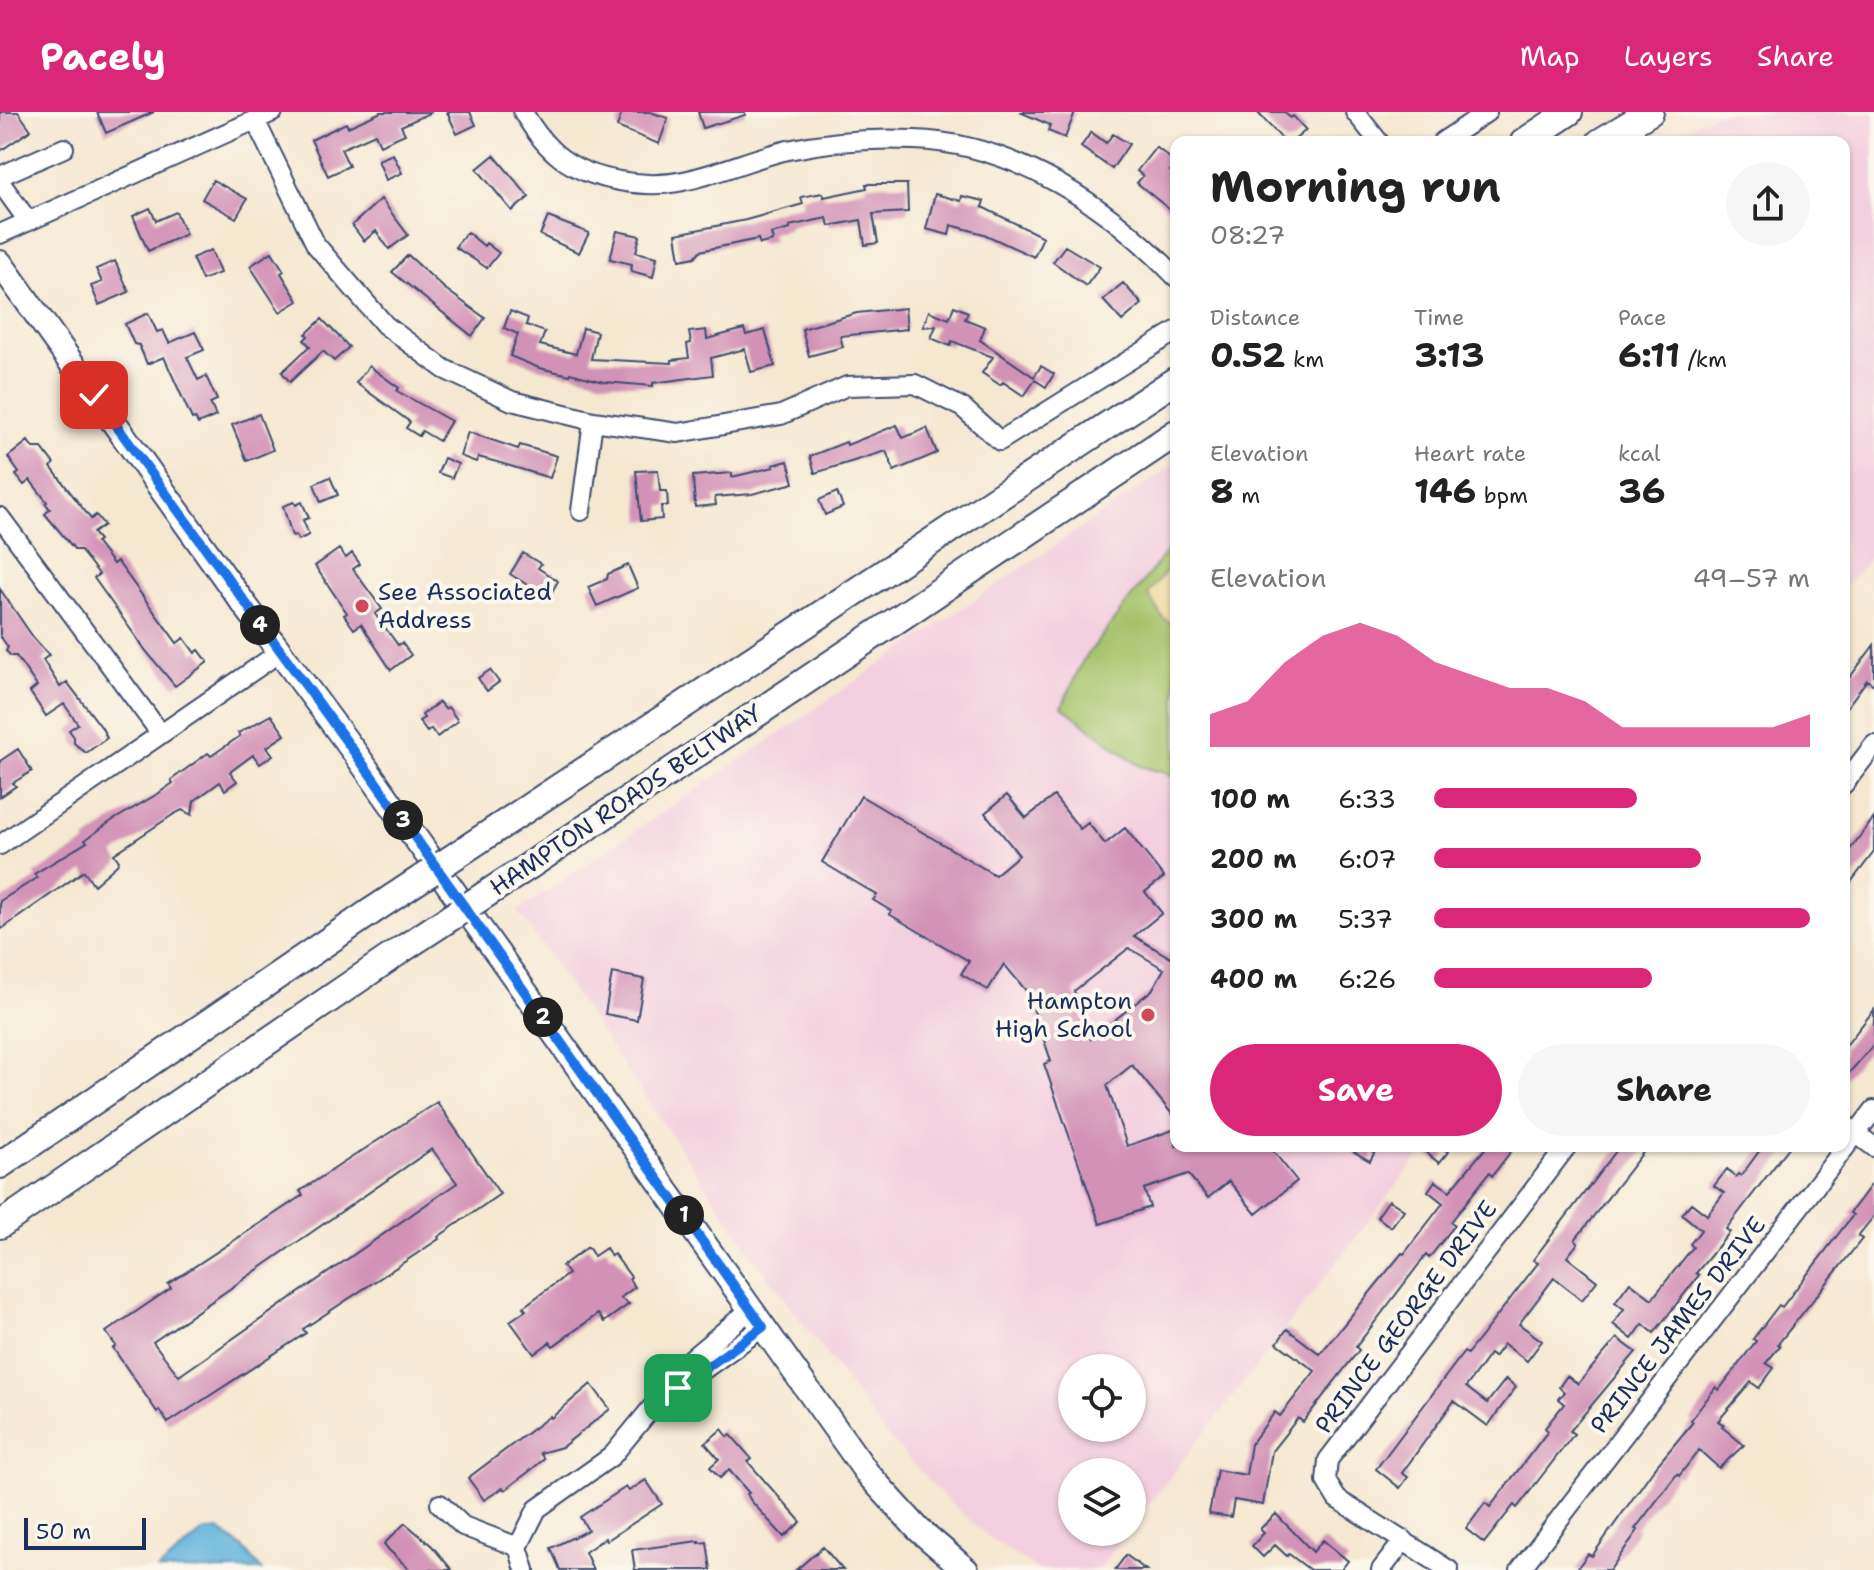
<!DOCTYPE html>
<html lang="en">
<head>
<meta charset="utf-8">
<style>
  :root { --surface:#fff; --page:#f6f6f6; --text:#222; --muted:#767676; --accent:#db2777 }
  body { margin:0; font-family:"Shantell Sans",sans-serif; background:var(--page); color:var(--text); height:100vh; display:flex; flex-direction:column; font-size:30px; white-space:nowrap }
  * { box-sizing:border-box; margin:0 }
  p { font-size:26px; color:var(--muted) }
  .icon { flex:none; width:44px; height:44px; fill:none; stroke:currentColor; stroke-width:2; stroke-linecap:round; stroke-linejoin:round }
  .map { position:relative; flex:1; overflow:hidden }
  .panel { position:absolute; left:1170px; top:24px; width:680px; height:1016px; display:flex; flex-direction:column; background:var(--surface); border-radius:16px; box-shadow:0 2px 6px #0004 }
  .panel>* { flex:none }
  .buttons { position:absolute; left:1058px; top:1242px; display:grid; gap:16px }
  .buttons a { display:grid; place-items:center; width:88px; height:88px; border-radius:50%; background:var(--surface); box-shadow:0 2px 6px #0004; font-size:40px }
  .scale { position:absolute; left:24px; bottom:20px; width:122px; box-sizing:border-box; padding-left:8px; border:4px solid #1b2f5e; border-top:0; font-size:22px; line-height:28px; white-space:nowrap; color:#1b2f5e; -webkit-text-stroke:6px #fbf7ec; paint-order:stroke }
  .pin { position:absolute; display:grid; place-items:center; width:68px; height:68px; color:#fff; margin:-34px; border-radius:16px; box-shadow:0 4px 12px #0006 }
  .km { position:absolute; width:40px; height:40px; margin:-20px; border-radius:50%; background:#222; color:#fff; font-size:22px; line-height:40px; text-align:center }
  .round { display:grid; place-items:center; flex:none; width:84px; height:84px; border-radius:42px; background:var(--page) }
  .overview { display:flex; align-items:center; justify-content:space-between; height:136px; padding:0 40px }
  h1 { font-size:44px; font-weight:700; line-height:60px }
  .figures { display:grid; grid-template-columns:repeat(3,1fr); gap:12px; height:136px; padding:8px 40px }
  .figures div { display:grid; align-content:center }
  .figures b { font-size:34px; font-weight:700 }
  .figures small { font-size:22px; font-weight:400 }
  .figures p { font-size:22px }
  .chart { height:224px; padding:16px 40px }
  .chart p { display:flex; justify-content:space-between }
  .chart svg { width:100%; height:144px; margin-top:8px; fill:var(--accent); opacity:.7 }
  .primary-button { display:flex; gap:16px; margin-top:auto; padding:16px 40px }
  .primary-button a { flex:1; height:92px; border-radius:48px; background:var(--accent); color:#fff; font-size:32px; font-weight:700; line-height:92px; text-align:center }
  .primary-button a+a { background:var(--page); color:var(--text) }
  ul { padding:0 40px; list-style:none; font-size:26px }
  li { display:grid; grid-template-columns:128px 96px 1fr; align-items:center; height:60px }
  li i { height:20px; border-radius:10px; background:var(--accent) }
  header { display:flex; align-items:center; gap:48px; box-sizing:border-box; height:112px; padding:0 40px; background:var(--accent); color:#fff }
  header strong { font-size:38px }
  nav { display:flex; gap:44px; margin-inline-start:auto; font-size:28px }
  .map>svg:first-child { display:block }
  .built { fill:#f3cfdf; fill-rule:evenodd }
  .green { fill:#a5c269; stroke:#607864; stroke-width:2 }
  .sand { fill:#eeda9e; stroke:#84847e; stroke-width:2 }
  .water { fill:#60b4dc; stroke:#3e729d; stroke-width:2 }
  .building { fill:#d292b6; fill-rule:evenodd }
  .lines { fill:none; stroke-linecap:round; stroke-linejoin:round }
  .minor-casing { stroke:#3c4b6f; stroke-width:22 }
  .major-casing { stroke:#3c4b6f; stroke-width:28 }
  .highway-casing { stroke:#3c4b6f; stroke-width:30 }
  .minor { stroke:#fff; stroke-width:18 }
  .major { stroke:#fff; stroke-width:24 }
  .highway { stroke:#fff; stroke-width:26 }
  .highway-bridge-casing { stroke:#3c4b6f; stroke-width:30; stroke-linecap:butt }
  .highway-bridge { stroke:#fff; stroke-width:26 }
  .route-casing { stroke:#fff; stroke-width:16 }
  .route { stroke:#1a73e8; stroke-width:10 }
  .poi-dot { fill:#d1495b; stroke:#fbf7ec; stroke-width:3 }
  .labels { text-anchor:middle; stroke-width:8; stroke-linejoin:round; paint-order:stroke }
  .poi-label { font-size:24px; fill:#1b2f5e; stroke:#fbf7ec; text-anchor:start }
  .street-label { font-size:24px; fill:#1b2f5e; stroke:#fbf7ec }
</style>
</head>
<body>
<header>
<strong>Pacely</strong>
<nav><a>Map</a><a>Layers</a><a>Share</a></nav>
</header>
<div class="map">
<svg width="1874" height="1458" viewBox="0 0 1874 1458">
  <rect width="100%" height="100%" fill="#fbf7ec"/>
  <filter id="ink" filterUnits="userSpaceOnUse"><feTurbulence type="fractalNoise" baseFrequency=".0125" numOctaves="2"/><feDisplacementMap in="SourceGraphic" scale="16" xChannelSelector="R" yChannelSelector="G"/><feConvolveMatrix kernelMatrix="1 2 1 2 8 2 1 2 1" color-interpolation-filters="sRGB"/></filter>
  <filter id="wash" filterUnits="userSpaceOnUse"><feTurbulence type="fractalNoise" baseFrequency=".006" numOctaves="4" result="noise"/><feDisplacementMap in="SourceGraphic" scale="32" xChannelSelector="R" yChannelSelector="G"/><feGaussianBlur stdDeviation="1.8" result="paint"/><feColorMatrix in="noise" values="0 0 0 0 0 0 0 0 0 0 0 0 0 0 0 0 0 1.4 0 .05"/><feComposite in="paint" operator="in"/></filter>
  <g filter="url(#wash)">
    <rect width="100%" height="100%" fill="#f5e8d1"/>
    <path class="built" d="M1717,0h157v440l-30,38v-448h-181z
      M1176,351v683h251l-295,380v-54h-60v60h56l-30,38h-61l-51,-35 -43,-39 -57,-61 -125,-168 -243,-356zM1072,1256h60v60h-60z"/>
    <path class="green" d="M1176,427v237l-36,-10 -78,-59 20,-45z"/>
    <path class="sand" d="M1170,454l6,7v54l-13,-9 -15,-24z"/>
    <path class="water" d="M219,1418l23,17 20,23h-104l45,-38z"/>
    <g id="blocks">
      <path class="building" d="M0,0h18l13,18 -31,21z
        M97,0h57l-48,21z
        M381,0h51l-31,14 4,8 -25,11 -5,-11 -34,15 8,17 -21,10 -17,-36 35,-17 2,4z
        M447,0h23l6,13 -19,9z
        M622,0h28l18,6 -9,26 -42,-17z
        M698,0h47v3l-42,13z
        M1020,0h55l-10,26 -17,-7 2,-6z
        M1257,0h28l5,6 3,-2 13,14 -14,12h-7z
        M1091,20l15,11 7,-9 16,10 -17,25 -31,-22z
        M1156,35l20,16 -6,8 6,5v39l-39,-32 6,-7 -6,-5z
        M393,42l9,19 -16,7 -8,-20z
        M494,43l35,42 -17,14 -35,-42z
        M213,68l34,19 -11,19 -34,-19z
        M866,72h41l1,28 -35,2 5,29 -13,2 -4,-25 -32,6 -2,-8 -38,8 1,3 -19,5 2,7 -13,3 -2,-5 -58,12 -5,6 -15,3 -4,-26 70,-14 57,-16 -2,-7 22,-4 1,4 43,-9z
        M935,82l26,7 1,-5 22,5 -2,6 61,30 -9,20 -50,-23 -33,-9 -2,10 -23,-6z
        M381,87l27,36 -19,14 -13,-18 -12,10 -12,-16z
        M150,96l6,13 20,-9 10,22 -38,17 -15,-35z
        M548,105l41,16 -10,20 -39,-18z
        M617,119l23,5 -4,16 21,5 -4,20 -22,-6 1,-7 -22,-5z
        M467,120l17,14 2,-3 13,10 -12,15 -32,-21z
        M1065,134l35,21 -14,19 -33,-24z
        M211,138l9,23 -18,7 -10,-22z
        M272,140l12,19 -3,2 17,28 -18,11 -30,-46z
        M408,143l36,33 41,30 -13,18 -80,-64z
        M115,149l14,31 -30,13 -8,-19 11,-4 -6,-13z
        M1123,171l19,21 -20,17 -19,-21z
        M954,194l14,6 -3,7 20,8 -5,13 54,37 7,-11 13,8 -8,13 -11,-7 -11,16 -21,-14 -3,3 -18,-12 11,-16 -41,-16 -2,5 -19,-8 5,-12 -13,1 6,-16 20,8z
        M905,196l2,21 -67,7 3,11 -34,9 -7,-27 55,-16z
        M510,199l18,7 -2,7 19,7 -5,13 36,9 7,-26 14,4 -6,27 81,4v-3l17,-2 -2,-14 4,-1 -2,-11 17,-2 1,9 37,-10 2,6 19,-5 10,36 -24,6 -6,-23 -34,9 2,17 -60,8v3l-49,-4 -34,-9v2l-31,-7 -29,-12 8,-22 -14,-6z
        M148,201l9,19 6,-2 6,13 26,-11 9,18 -17,7 11,23 8,-4 11,24 -7,3 6,13 -18,8 -3,-6 -3,1 -28,-62 -17,7 -8,-19 -5,-1 -9,-20z
        M322,207l27,28 -15,14 -11,-10 -33,31 -8,-10 28,-26 -6,-6 4,-4 -2,-2z
        M369,254l30,22 -2,3 54,30 -12,20 -17,-10 -3,5 -13,-8 4,-6 -54,-39z
        M259,302l14,36 -26,11 -15,-36z
        M897,313l6,13 24,-10 10,25 -43,18 -8,-20 -71,22 -5,-17 36,-14 1,3z
        M468,320l50,17 2,-4 37,11 -7,22 -53,-16 -19,-5 -2,5 -16,-6z
        M28,329l5,7h9l12,16 -3,3 40,52 5,-4 8,10 -11,8 6,7 -3,2 17,22 4,-3 60,82 7,-5 11,15 4,-3 9,12 -33,24 -29,-35 -52,-73 5,-4 -19,-24h-5l-30,-36 5,-5 -5,-6 2,-1 -17,-22 -6,5 -8,-10 3,-2 -11,-16z
        M444,346l14,6 -6,14 -14,-5z
        M788,349l6,22 -42,11 -37,3 1,8 -21,2 -2,-31 39,-3v4l42,-10 -1,-2z
        M658,358l2,21h7l1,15h-7l1,13 -21,2 -5,-50z
        M330,365l8,18 -17,7 -7,-18z
        M837,380l6,15 -18,8 -6,-15z
        M294,390l2,3 6,-3 7,16 -6,2 6,15 -11,5 -2,-5 -4,1 -9,-30z
        M339,437l7,9 6,-5 8,11 -7,5 29,40 -7,5 23,31 4,-2 9,12 -20,15 -30,-46 -7,5 -10,-14 3,-2 -32,-47z
        M523,441l18,11 -3,4 20,13 -10,17 -38,-24z
        M628,453l10,23 -41,18 -9,-19 19,-8 1,-5z
        M0,477l33,48 16,18 -6,5 17,27 7,-5 35,46 5,10 -21,15 -12,-10v-6l-5,-7 9,-6 -14,-20 -18,12 -16,-24 7,-6 -21,-30h-5l-5,-5 2,-4 -8,-11z
        M1874,533v40l-7,-5 -23,31v-26z
        M490,558l9,12 -12,9 -9,-13z
        M439,590l6,7 3,-2 10,14 -21,16 -6,-8 -4,3 -8,-11 5,-3 -2,-3z
        M271,603l14,20 -18,12 6,8 -13,9 -7,-9 -23,17 7,9 -12,9 -5,-8 -26,19 -2,14 -10,-5 -8,4 -60,40 5,7 -2,4 -23,20 -10,-14 -84,59v-29l37,-23 -3,-4 53,-32 -2,-2 25,-18 49,-29 14,-10 -2,-3 37,-27 3,3 29,-20 -2,-3z
        M18,637l14,22 -19,12 3,3 -16,11v-36z
        M1007,683l19,23 28,-22 26,33 8,-6 17,21 20,-16 39,49 -19,15 17,21 -28,23 37,22 5,-9v170l-44,-54 -25,20 20,61 49,-17v17h93l28,35 -41,33 -27,-33 -21,17 -20,-24 -44,15 6,18 -50,17 -56,-160 7,-3 -23,-68 -24,-29 -16,26 -27,-16 8,-13 -80,-47 2,-3 -18,-11 4,-5 -55,-33 39,-66 134,79 24,-20 -34,-42zM1129,836l35,21 -12,21 -61,49 -17,-48z
        M1874,706v34l-30,39v-48l7,5z
        M612,861l32,6 -7,41 -32,-6z
        M1874,898v34l-30,35v-31z
        M437,990l63,92 -62,43 1,2 -136,90 3,4 -138,90 -9,-13 -2,2 -44,-64 3,-2 -10,-14 65,-44 -3,-4 135,-89 -3,-4zM432,1037l25,34 -278,193 -26,-34z
        M1344,1034h34l-8,15z
        M1418,1034h22l8,6 -9,11z
        M1487,1034h28l-23,30 -3,-3 -38,49 4,3 -26,33 -3,-3 -38,50 -32,42 3,3 -56,72 -5,-4 -26,33 -9,54 -29,-5 -3,17 -22,-3 8,-44 29,5 5,-31 24,-32 5,4 35,-45 -38,-28 10,-14 33,25 82,-101 2,1 39,-51 -15,-12 7,-10 15,10z
        M1620,1034h28l-73,94 3,3 -11,14 30,24 -15,19 -28,-22 -35,46 23,17 -15,20 -23,-17 -10,13 -4,-3 -24,33 21,16 19,-24 10,8 -19,26 -9,13 -34,-25 -52,72 6,4 -8,11 -24,-19 88,-117 3,2 16,-20 55,-71 -5,-3z
        M1763,1034h27l-64,83 4,3 -34,41 3,2 -45,58 -11,-9 -11,15 -19,-15 11,-15 -9,-7 15,-20 22,17 41,-52 -3,-3 11,-14 -19,-16 9,-11 16,12 17,-22 -10,-7 13,-17 9,8 2,-3 3,2z
        M1874,1069v35l-16,20 4,3 -84,105 2,2 -14,17 8,5 -15,20 -8,-6 -33,39 6,4 -2,2 22,18 -25,23 -20,-18 -20,26 -2,-2 -42,55 3,1 -28,40h-34l12,-16 4,2 61,-86 40,-48 -2,-2 25,-33 3,3 37,-49 -3,-2 26,-34 3,2 71,-92 -3,-2z
        M1389,1088l15,10 -13,17 -14,-10z
        M588,1135l6,9 12,-8 5,8 3,-2 17,23 -2,2 6,8 -15,11 9,6 -25,18 -6,-8 -45,32 -3,-4 -16,12 -24,-33 16,-11 -3,-3 45,-33 -6,-8z
        M1617,1226l19,14 -66,79 4,3 -57,74 -3,-3 -30,38 -18,-14 19,-26 5,4 58,-76 -3,-3 19,-24 -6,-5 6,-7 -5,-5 8,-11 11,8z
        M591,1272l19,25 -48,38 -22,6 4,6 -13,11 -26,20 -2,-2 -19,12 -16,-22 82,-62 1,2z
        M722,1317l6,8 3,-2 21,24 -4,3 53,60 -17,15 -33,-36 -4,-7 2,-1 -20,-23 -9,8 -10,-11 9,-8 -14,-16z
        M646,1368l16,24 -56,37 -1,-3 -20,14 8,18h-33l-9,-22 37,-18 -8,-13 46,-30 3,4z
        M1276,1402l37,38 10,-12 25,21 -7,9h-31l-21,-16 -2,2 -12,-11 -12,12 -11,-11 12,-13 -4,-4z
        M405,1411l27,23 20,24h-42l-21,-20 -5,-6z
        M699,1429v2l8,-1 4,28h-76l-3,-20z
        M823,1435l20,23h-47z
        M1126,1443l20,15h-31z"/>
    </g>
  </g>
  <g filter="url(#ink)">
    <use href="#blocks" fill-opacity="0" stroke="#3c4b6f" stroke-width="2"/>
    <g class="lines">
      <g class="minor-casing">
        <path id="minor" d="M523,0c10,17 22,34 38,46 31,23 86,31 122,23 36,-7 69,-23 105,-31 41,-9 84,-12 126,-10 100,3 195,66 262,137
          M1355,0l24,30
          M255,8l61,125 69,80 59,44 68,32 81,20 85,12 103,-18 66,-29 68,-2 48,24 37,33 176,-110
          M1442,30l45,-30
          M0,64l64,-28
          M0,70l28,39
          M0,122l273,-122
          M581,399l12,-90
          M0,405l161,217
          M1844,672l30,-39
          M0,733l280,-193
          M1844,1012l30,23
          M751,1197l-83,69 -5,16 15,-6 85,-61
          M440,1392l23,22 55,21
          M525,1458l-7,-23 19,-38 75,-53 51,-62
          M1381,1458l23,-30
          M1449,1458l-112,-71 -11,-18 2,-21 239,-314
          M1520,1458l354,-460"/>
      </g>
      <g class="major-casing">
        <path id="major" d="M0,151l233,326 122,164 512,720 51,56 48,41"/>
      </g>
      <g class="highway-casing">
        <path id="highway" d="M1524,30l45,-30
          M1600,30l50,-30
          M499,715l677,-447
          M529,754l647,-433
          M0,1053l372,-254
          M0,1113l401,-275"/>
      </g>
      <use href="#minor" class="minor"/>
      <use href="#major" class="major"/>
      <use href="#highway" class="highway"/>
      <g class="highway-bridge-casing">
        <path id="highway-bridge" d="M372,799l127,-84
          M401,838l128,-84"/>
      </g>
      <use href="#highway-bridge" class="highway-bridge"/>
    </g>
  </g>
  <g class="lines" filter="url(#ink)">
    <g class="route-casing">
      <path id="route" d="M94,283l261,358 408,574 -85,61"/>
    </g>
    <use href="#route" class="route"/>
  </g>
  <g class="poi-dot">
    <circle cx="362" cy="494" r="8"/>
    <circle cx="1148" cy="903" r="8"/>
  </g>
  <g class="labels">
    <g class="poi-label">
      <text x="378" y="488">See Associated<tspan x="378" dy="28">Address</tspan></text>
      <text x="1132" y="897" text-anchor="end">Hampton<tspan x="1132" dy="28">High School</tspan></text>
    </g>
    <g class="street-label">
      <text transform="translate(626 688) rotate(-34)" y="8">HAMPTON ROADS BELTWAY</text>
      <text transform="translate(1406 1205) rotate(-53)" y="8">PRINCE GEORGE DRIVE</text>
      <text transform="translate(1678 1213) rotate(-52)" y="8">PRINCE JAMES DRIVE</text>
    </g>
  </g>
</svg>
<div class="buttons">
<a><svg class="icon" aria-label="locate" viewBox="0 0 24 24"><circle cx="12" cy="12" r="6"/><path d="M12 2v4M12 18v4M2 12h4M18 12h4"/></svg></a>
<a><svg class="icon" aria-label="layers" viewBox="0 0 24 24"><path d="M12 4l9 5-9 5-9-5zM3 14l9 5 9-5"/></svg></a>
</div>
<div class="scale">50 m</div>
<div class="pin" style="left:678px;top:1276px;background:#1e9e55"><svg class="icon" aria-label="arrive" viewBox="0 0 24 24"><path d="M6 21V4h12l-3 4 3 4H6"/></svg></div>
<div class="pin" style="left:94px;top:283px;background:#d93025"><svg class="icon" aria-label="check" viewBox="0 0 24 24"><path d="M5 12l5 5 9-10"/></svg></div>
<b class="km" style="left:684px;top:1103px">1</b>
<b class="km" style="left:543px;top:905px">2</b>
<b class="km" style="left:403px;top:708px">3</b>
<b class="km" style="left:260px;top:513px">4</b>
<section class="panel">
<div class="overview"><div><h1>Morning run</h1><p>08:27</p></div><a class="round"><svg class="icon" aria-label="share" viewBox="0 0 24 24"><path d="M12 15V3M7 8l5-5 5 5M5 13v7h14v-7"/></svg></a></div>
<div class="figures">
<div><p>Distance</p><b>0.52<small> km</small></b></div>
<div><p>Time</p><b>3:13</b></div>
<div><p>Pace</p><b>6:11<small> /km</small></b></div>
</div>
<div class="figures">
<div><p>Elevation</p><b>8<small> m</small></b></div>
<div><p>Heart rate</p><b>146<small> bpm</small></b></div>
<div><p>kcal</p><b>36</b></div>
</div>
<div class="chart"><p><span>Elevation</span>49–57 m</p>
<svg viewBox="0 0 160 44" preserveAspectRatio="none"><path d="M0 44V34L10 30L20 18L30 10L40 6L50 10L60 18L70 22L80 26L90 26L100 30L110 38L120 38L130 38L140 38L150 38L160 34V44z"/></svg>
</div>
<ul>
<li><b>100 m</b>6:33<i style="width:54%"></i></li>
<li><b>200 m</b>6:07<i style="width:71%"></i></li>
<li><b>300 m</b>5:37<i style="width:100%"></i></li>
<li><b>400 m</b>6:26<i style="width:58%"></i></li>
</ul>
<div class="primary-button"><a>Save</a><a>Share</a></div>
</section>
</div>
</body>
</html>
